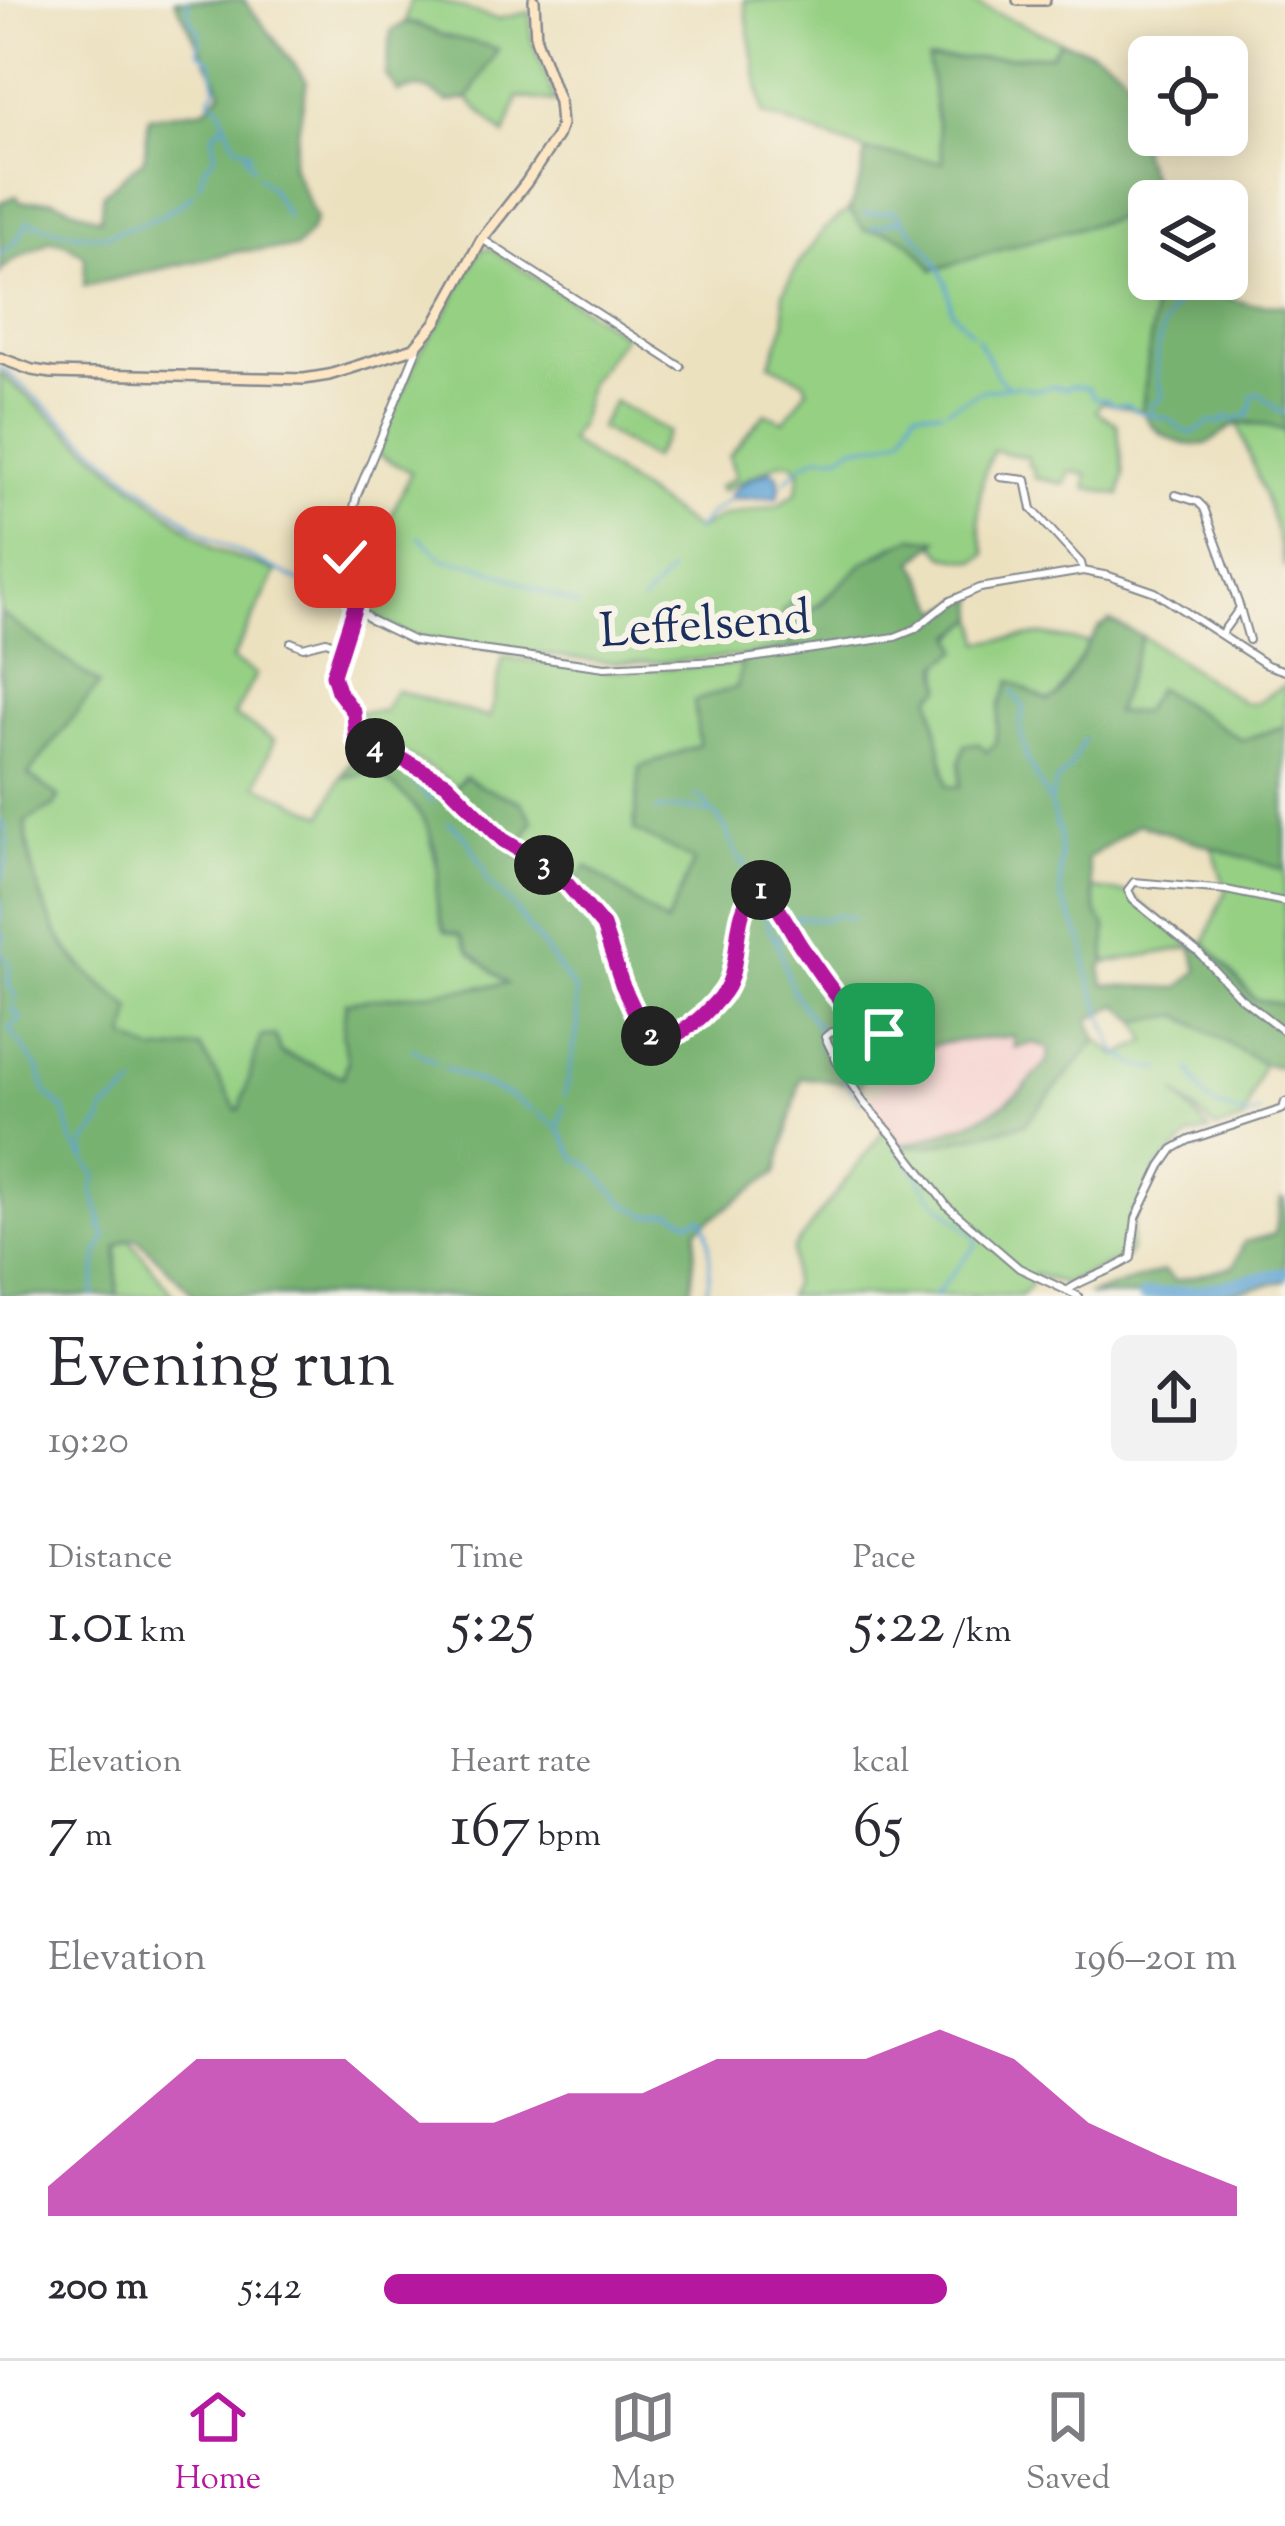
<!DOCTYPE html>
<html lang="en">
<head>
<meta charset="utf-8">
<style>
  :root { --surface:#fff; --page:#f2f2f3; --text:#2b2b33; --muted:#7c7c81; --line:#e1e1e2; --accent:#b5179e }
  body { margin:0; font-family:"Sorts Mill Goudy",serif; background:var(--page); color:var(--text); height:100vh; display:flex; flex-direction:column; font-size:45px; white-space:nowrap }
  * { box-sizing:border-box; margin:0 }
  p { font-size:39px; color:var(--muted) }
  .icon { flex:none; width:66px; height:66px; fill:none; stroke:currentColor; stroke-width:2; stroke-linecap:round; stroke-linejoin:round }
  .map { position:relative; height:1296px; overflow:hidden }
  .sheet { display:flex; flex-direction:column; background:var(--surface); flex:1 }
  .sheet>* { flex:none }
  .fabs { position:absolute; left:1128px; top:36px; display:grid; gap:24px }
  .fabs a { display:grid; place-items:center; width:120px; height:120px; border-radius:18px; background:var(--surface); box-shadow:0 6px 30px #0003; font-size:60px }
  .pin { position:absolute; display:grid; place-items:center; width:102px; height:102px; color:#fff; margin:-51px; border-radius:24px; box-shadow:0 6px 18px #0006 }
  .km { position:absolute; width:60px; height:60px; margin:-30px; border-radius:50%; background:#222; color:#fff; font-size:33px; line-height:60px; text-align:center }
  .round { display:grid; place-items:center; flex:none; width:126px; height:126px; border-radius:18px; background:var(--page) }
  .summary { display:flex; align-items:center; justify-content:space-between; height:204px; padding:0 48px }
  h1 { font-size:66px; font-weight:600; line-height:90px }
  .metrics { display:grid; grid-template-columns:repeat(3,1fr); gap:18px; height:204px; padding:12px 48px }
  .metrics div { display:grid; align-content:center }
  .metrics b { font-size:60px; font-weight:600 }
  .metrics small { font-size:33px; font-weight:400 }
  .metrics p { font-size:33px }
  .chart { height:336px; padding:24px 48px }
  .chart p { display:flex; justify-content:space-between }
  .chart svg { width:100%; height:216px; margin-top:12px; fill:var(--accent); opacity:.7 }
  ul { padding:0 48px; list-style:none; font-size:39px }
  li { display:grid; grid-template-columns:192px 144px 1fr; align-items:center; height:90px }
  li i { height:30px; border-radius:15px; background:var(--accent) }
  .tabs { display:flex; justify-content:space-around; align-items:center; height:168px; border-top:3px solid var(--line); background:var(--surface); font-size:33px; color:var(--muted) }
  .tabs a { display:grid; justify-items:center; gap:6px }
  .tabs .active { color:var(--accent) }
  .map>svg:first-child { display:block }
  .built { fill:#f7d0cd }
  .green { fill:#95d083; stroke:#588070; stroke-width:3 }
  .forest { fill:#78b271; stroke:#4a7068; stroke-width:3 }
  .water { fill:#61a4d5; stroke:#3e6a9a; stroke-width:3 }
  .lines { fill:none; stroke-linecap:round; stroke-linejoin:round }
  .stream { stroke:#61a4d5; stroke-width:3 }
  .river { stroke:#61a4d5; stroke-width:12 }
  .street-casing { stroke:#84888e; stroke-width:10 }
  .secondary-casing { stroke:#84888e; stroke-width:14 }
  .street { stroke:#fff; stroke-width:6 }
  .secondary { stroke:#fce6c4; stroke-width:9 }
  .route-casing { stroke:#fff; stroke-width:24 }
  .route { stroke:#b5179e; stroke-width:15 }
  .labels { text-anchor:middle; stroke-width:12; stroke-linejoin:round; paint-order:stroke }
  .street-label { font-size:48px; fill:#1b2f5e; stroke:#f7f3e8 }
</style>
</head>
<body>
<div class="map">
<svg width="1285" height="1296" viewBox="0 0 1285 1296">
  <rect width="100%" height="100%" fill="#f7f3e8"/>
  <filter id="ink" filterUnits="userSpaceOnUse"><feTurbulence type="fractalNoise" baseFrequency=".00833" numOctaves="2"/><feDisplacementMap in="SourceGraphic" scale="24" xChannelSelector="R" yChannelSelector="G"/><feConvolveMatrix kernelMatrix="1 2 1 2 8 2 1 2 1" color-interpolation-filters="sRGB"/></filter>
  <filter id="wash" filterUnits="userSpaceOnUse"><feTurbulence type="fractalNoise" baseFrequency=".004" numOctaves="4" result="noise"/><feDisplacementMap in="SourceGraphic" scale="48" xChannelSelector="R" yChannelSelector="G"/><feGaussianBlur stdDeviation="2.7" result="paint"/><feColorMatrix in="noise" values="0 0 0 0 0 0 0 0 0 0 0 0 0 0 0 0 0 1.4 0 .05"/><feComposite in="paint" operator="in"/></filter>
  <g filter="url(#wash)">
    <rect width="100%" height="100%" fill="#ece1bf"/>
    <path class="built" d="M1014,1036l35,13v9l-23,30 -26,21 -42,18 -57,19 -37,-43 -6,-14 3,-1 9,9 15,-9 -6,-11 12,-10 16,-11 33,-13z"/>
    <path class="green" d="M410,0h26l61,19 33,-7 1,25 25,65 -38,-5 -13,38 -37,-36 29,-49c-17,-6 -34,-10 -52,-14 -16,-4 -23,-13 -40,-13z
      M744,0h222l94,41 -9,14 -122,5 15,103 -78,-12 -103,-37z
      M849,210l16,20c36,-1 47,13 68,40l107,-32 105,-27 4,7v65l4,35 -11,93 -40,-9 -6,9 21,13 7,51 -4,20 -34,-7 1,-13 -17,-4 -5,13 -30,-6 -2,-10 -5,-3v-8l-35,-6c-15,30 -19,72 -7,103l-10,7 -31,-5 -10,-11 2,-5c-55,-11 -93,48 -134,75l-10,-14v45l-49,10 -79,6h-60l-159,-19 -43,-10 -45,-28 -5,-8 -3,-40 2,-36 35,4 24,-53 -34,-18 43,-103 23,-33 37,-68 10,-2 134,87 -35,48 -10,42 -10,16 128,89 25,-14 57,-11 18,-13 3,-22 -8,-7 -10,-1 -61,29 -3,-4 18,-10 -7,-21 36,-43 19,8 24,-32 -4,-8 -34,-17 15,-41 -2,-30 15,-28 26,-36z
      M0,373l120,102 94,74 62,23 -44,88 24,14 -22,42 40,24 -17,45 66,30 18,-37 31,-6 28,17 27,32 11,52 -2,20 34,59 38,32 -162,18 -4,34 6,25 -5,16 -62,-25 -41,58h-4l-36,-63 -46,6 -28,-15 5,-29c-17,-14 -36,-28 -51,-45 -32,-34 -52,-97 -55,-143l29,-15 5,-8 -31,-23 -18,-153 -10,-9z
      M614,401l54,31 -16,27 -53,-31z
      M1238,424l33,2 14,5v138l-12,-49z
      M977,618l4,24 62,-7 47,8 -33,53 -8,5 -39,-19 -10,23 -4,38 -9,9 -27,9v27l-13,-2 -16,-90 10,-9c-4,-35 8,-48 36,-69z
      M1142,636l104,68 11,-2 27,-17 1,-3v49l-4,-4 -39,13 -84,-52 -16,24 -28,1z
      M503,657l103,14 136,-7 -5,23 -37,58 -6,116 -28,64 -79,-58 -11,14 -57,-33 2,-46 -39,-15 -17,-10 -10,11c-17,-17 -45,-32 -67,-41 -10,-4 -18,-3 -27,-8l-3,-27 26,-1 11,-21 95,28z
      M1212,847l73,23v135l-30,-6 -50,-57 21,-52z
      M1093,889l35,4 64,54 -87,16 1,-35 -9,-14z
      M1179,1015l84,49 -20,57 -27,8 -41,-37 34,39 -20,6 -30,29 -26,50 -3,34 -4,7 -62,27 -30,-10 -5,14 -9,8h-233l5,-11 1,-36 93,-121 15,18 124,-22 72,-84 21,16 29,-15 -9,-20z
      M129,1239l46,57h-58v-50z"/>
    <path class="forest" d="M175,0h69l63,81 -15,84 24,54 -6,13 -14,16 -55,3 -157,35 1,-30 -20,-13 -15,-2c-18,13 -37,14 -50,32v-71l17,-6 4,6 32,-2 47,19 3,-25 41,-35 5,-42 56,-8 17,-18z
      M405,23c17,0 25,9 40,13 18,4 35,7 53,13l-30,50 -20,3c-19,-13 -27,-18 -50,-10l-12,-17 5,-44z
      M1060,41c11,4 25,7 36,12 42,21 36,39 41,78 4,25 14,51 29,70h-17v17l-5,-7 -104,27 -107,32c-21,-27 -32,-41 -68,-39l-16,-21 12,-31 5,-28 77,11 -15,-102 123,-5z
      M1150,279h46l22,16 30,9 37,1v126c-13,-5 -34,-10 -47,-7 -12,3 -21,17 -33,20 -25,5 -52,-11 -63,-33l11,-93z
      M913,537l25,3 -24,21 27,50 35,-16 1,23 -23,17 5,15 -20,15 3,23 -11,8 16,90 13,1v-26l5,-17 13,-1 9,9 8,-9 5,-38 10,-24 38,20 9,-5 42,-68 11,-7 32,15 -27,77 27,-1 15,-24 85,52 40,-13 3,4v139l-147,-46 -51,35 10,55 9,13 -1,36 -4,5 3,17 75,3 19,-17 -6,-24 13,-5 49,57 31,6v63l-22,-4 -84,-49 -41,6 -20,-16 -29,15 8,20 -72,84 -93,22h-31c50,-16 102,-29 135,-72 8,-9 13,-13 13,-25l-15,-6 -19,5 -1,-12 -74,7 -33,13 -5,20 -12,-9 -11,10 -5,-3 -13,7v7l-10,-4 -50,-7 -24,95 -80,57 -6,60 -10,7h-490l1,-3 -54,-54h-9l-12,7v50h-117v-683l99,71 -71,91 31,22 -5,9 -29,16c3,46 23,109 55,143 16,16 34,30 52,44l-6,29 28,14 46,-5 37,63 3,-1 21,-73h14l6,17 62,24 5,-16 -6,-25 4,-34 161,-18 -37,-32 -10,-17 -15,-4c-5,-12 -9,-25 -9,-38 0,-7 3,-13 2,-20 -2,-49 -26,-77 -66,-101l-31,6 17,-30 30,6 56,32 6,7 15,-16 17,10 39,15 12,19 -17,34 28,15 31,11 12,-15 79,58 28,-63 -60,-31 6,-63 59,-22 -5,-44 43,-14 7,-31 48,-10 -10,-35 11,-11 11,15 17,-11 42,-41z
      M1281,1199l4,1v81l-69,15 -128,-1 75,-24 12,10 59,-15 10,-24 31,-8z"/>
    <path class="water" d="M771,471l6,3 3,11 -2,12 -48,2 2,-7 16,-12z"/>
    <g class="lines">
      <path class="stream" d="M187,0l3,20 10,12 -2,19 12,10 6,27 -6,10 10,9 5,16 -12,11 2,23 -10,9 -6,20
        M226,125l9,19 15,8 -4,3 7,12
        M258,176l12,11 18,30
        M864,214l31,-3 37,44 15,29 4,26 21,23
        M871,228l32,-9
        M0,253c14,-5 21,-20 29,-32 22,8 53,16 77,14 9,-1 9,-4 18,-6 26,-7 48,-17 69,-35
        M977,338l20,37 11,12
        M0,367l130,111 81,61 128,61
        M1023,387c7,3 20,4 27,-1l16,3 4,-3 18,2 6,10 11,1 9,6h15l4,5 39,10 5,7 14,7 20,-12 10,1 5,-6 9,3 6,-4h8v-6l4,-5 -2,-8 8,-4 21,19h5
        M947,409l37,-19 34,-4
        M1151,411l1,-8 5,-1 5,-6c-11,-35 -5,-72 21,-100
        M804,464l14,-8 22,-1 13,-8 32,-4 18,-7 12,-26 26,1
        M786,481l14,-15
        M696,531l13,-16 21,-16
        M419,537l26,23 30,4 103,42
        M642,603l28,-31
        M1012,691l12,16 -4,20 7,33 22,41 11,35 1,60 23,48 3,27 28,79 24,17 23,3
        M359,760c11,4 22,2 32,5 16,6 31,26 42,37
        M695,795l11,7 3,9
        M1051,799l5,-16 15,-17 13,-27
        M656,810l32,-2 26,5 11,14 13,31 7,5 6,20
        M0,818c10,16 8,49 0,65
        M448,822l17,14 18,30 4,15 28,28 60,82 3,34 -13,70
        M757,897l4,17 7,6v7c13,17 15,39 23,59 7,16 18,31 30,44l-3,4 2,11 41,58
        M0,900v23
        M792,922l6,-5 23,3 18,-5 14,4
        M0,931l4,3 -4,15
        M777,941l9,-13
        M0,952l10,12 -2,21 8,10 -3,17 7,3 1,4 -12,9 30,42 7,23 19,18 7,30 25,35 -5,13 10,33 -2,4 6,10 -9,18 -4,42
        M412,1048l24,15
        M445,1068l63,27 23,15
        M1190,1070l18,32 40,15 11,-5
        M564,1106l-6,22 18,30 12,6 36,39 25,13 23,-4 17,10 13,-4c9,15 10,56 4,73
        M538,1113l18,13
        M894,1142l39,56 43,40v7l-42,51
        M86,1157l-3,-11 19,-25 2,-10 32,-25"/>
      <path class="river" d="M1144,1296l52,-5 89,-18"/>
    </g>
  </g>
  <g filter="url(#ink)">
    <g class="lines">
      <g class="street-casing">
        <path id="street" d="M482,239l199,128
          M418,347l-61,148 -10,41 -1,43 3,15 6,12 16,14 43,21 191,26 133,-7 157,-23 20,-8 35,-28 30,-13 103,-17 26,5 46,16 112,73 18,6
          M1000,477l26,3 6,29 49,54 2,8
          M1176,495l22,7 6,6 36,100 -19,26
          M355,606l-22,69 5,16 16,20 1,29 8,6 26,6 56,31 65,63 36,20 22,19 35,41 19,58 23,48 8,5 15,2 13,-6 17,-13 29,-34 10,-37v-21l14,-36 3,-3 7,1 22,24 19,34 38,52 18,17 8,4 21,2 4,5c-14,13 -42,7 -60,4l-6,5 12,25 27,41 30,34 53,69 72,62 59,28
          M1240,608l9,32
          M291,642l12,5 23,-6 16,6
          M1285,902l-59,-12 -92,-8 -6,8 5,10 66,53 41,44 45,35
          M1068,1290c20,-14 44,-18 63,-32l5,-40 25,-52 12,-17 16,-9 94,-31 2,-7"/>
      </g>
      <g class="secondary-casing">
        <path id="secondary" d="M1018,0h27
          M0,358l32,12 20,3 252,6 25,-4 85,-27 22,-26 46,-83 44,-56 31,-47 4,-11 -2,-23 -23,-63 -2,-39"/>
      </g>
      <use href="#street" class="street"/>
      <use href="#secondary" class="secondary"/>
    </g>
  </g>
  <g class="lines" filter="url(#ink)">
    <g class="route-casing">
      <path id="route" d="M345,557l1,22 9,27 -22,69 5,16 16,21 2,28 7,6 26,6 57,31 57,57 43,26 22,19 35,41 19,58 16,34 7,14 15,8c16,-3 29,-12 41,-23 9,-9 20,-19 26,-30 15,-30 4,-76 30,-98 23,13 31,39 46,60 12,17 25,38 39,53 21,23 31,13 49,26l-7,6"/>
    </g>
    <use href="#route" class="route"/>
  </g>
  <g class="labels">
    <g class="street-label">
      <text transform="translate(705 622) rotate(-4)" y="17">Leffelsend</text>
    </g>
  </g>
</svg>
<div class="fabs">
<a><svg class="icon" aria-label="locate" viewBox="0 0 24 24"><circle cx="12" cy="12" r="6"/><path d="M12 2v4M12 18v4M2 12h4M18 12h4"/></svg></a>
<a><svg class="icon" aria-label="layers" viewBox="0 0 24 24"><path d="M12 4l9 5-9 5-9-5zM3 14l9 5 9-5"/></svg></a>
</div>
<div class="pin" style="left:884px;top:1034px;background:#1e9e55"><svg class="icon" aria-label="arrive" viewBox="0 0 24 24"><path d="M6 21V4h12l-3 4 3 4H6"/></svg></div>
<div class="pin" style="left:345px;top:557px;background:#d93025"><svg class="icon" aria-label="check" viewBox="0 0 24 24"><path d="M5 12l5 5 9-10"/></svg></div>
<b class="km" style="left:761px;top:890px">1</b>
<b class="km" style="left:651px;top:1036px">2</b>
<b class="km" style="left:544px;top:865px">3</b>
<b class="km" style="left:375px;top:748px">4</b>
</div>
<section class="sheet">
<div class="summary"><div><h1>Evening run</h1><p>19:20</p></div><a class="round"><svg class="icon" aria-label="share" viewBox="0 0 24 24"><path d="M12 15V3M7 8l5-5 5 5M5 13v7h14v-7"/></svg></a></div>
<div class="metrics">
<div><p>Distance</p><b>1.01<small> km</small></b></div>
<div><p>Time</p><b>5:25</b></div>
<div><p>Pace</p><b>5:22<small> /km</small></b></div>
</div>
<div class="metrics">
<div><p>Elevation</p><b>7<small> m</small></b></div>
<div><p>Heart rate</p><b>167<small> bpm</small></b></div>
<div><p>kcal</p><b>65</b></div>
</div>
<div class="chart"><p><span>Elevation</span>196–201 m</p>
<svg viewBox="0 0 160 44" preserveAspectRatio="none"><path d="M0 44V38L10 25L20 12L30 12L40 12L50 25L60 25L70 19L80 19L90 12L100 12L110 12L120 6L130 12L140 25L150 32L160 38V44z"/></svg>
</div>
<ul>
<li><b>200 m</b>5:42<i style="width:66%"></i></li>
</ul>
</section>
<nav class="tabs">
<a class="active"><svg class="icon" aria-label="home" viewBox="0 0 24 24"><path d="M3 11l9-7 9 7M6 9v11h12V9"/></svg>Home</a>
<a><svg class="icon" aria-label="map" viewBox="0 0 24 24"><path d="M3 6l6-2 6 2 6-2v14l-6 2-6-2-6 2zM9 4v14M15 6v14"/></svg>Map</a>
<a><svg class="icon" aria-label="saved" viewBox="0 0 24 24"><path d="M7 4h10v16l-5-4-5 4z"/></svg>Saved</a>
</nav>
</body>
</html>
